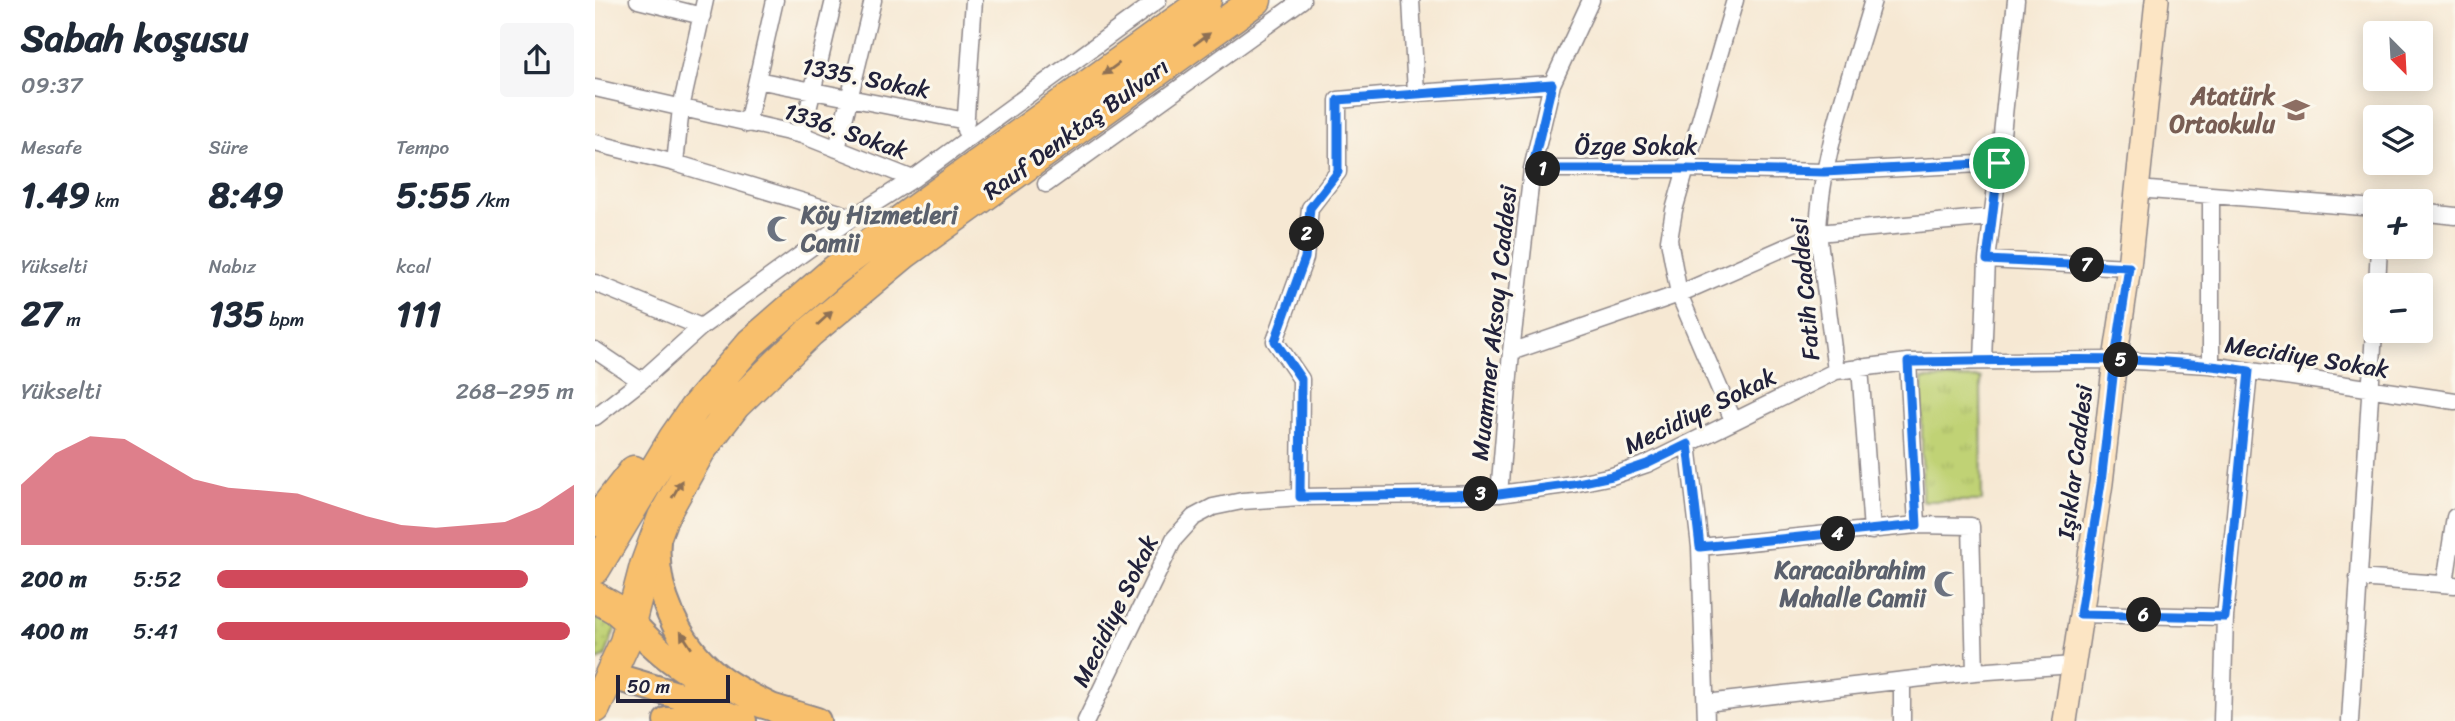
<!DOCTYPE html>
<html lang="tr">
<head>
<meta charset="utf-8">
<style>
  :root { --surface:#fff; --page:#f6f6f7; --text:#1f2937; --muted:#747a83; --accent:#d1495b }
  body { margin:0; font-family:Sriracha,sans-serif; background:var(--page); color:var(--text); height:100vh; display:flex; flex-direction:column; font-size:26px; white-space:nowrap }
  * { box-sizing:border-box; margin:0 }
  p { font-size:23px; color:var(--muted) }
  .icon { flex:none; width:38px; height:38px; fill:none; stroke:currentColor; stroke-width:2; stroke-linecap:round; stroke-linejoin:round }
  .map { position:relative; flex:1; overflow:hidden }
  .sheet { display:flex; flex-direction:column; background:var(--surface); width:595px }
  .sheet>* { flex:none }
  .needle { width:46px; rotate:156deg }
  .controls { position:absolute; left:1768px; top:21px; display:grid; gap:14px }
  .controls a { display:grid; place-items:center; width:70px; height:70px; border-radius:7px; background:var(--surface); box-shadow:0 4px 18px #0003; font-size:35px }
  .scale { position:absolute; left:21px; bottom:18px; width:114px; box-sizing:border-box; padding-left:7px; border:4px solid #22223b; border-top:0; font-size:19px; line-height:24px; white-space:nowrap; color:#22223b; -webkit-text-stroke:5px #fbf7ec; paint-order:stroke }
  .pin { position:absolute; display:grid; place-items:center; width:60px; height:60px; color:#fff; margin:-30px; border:4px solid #fff; border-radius:50%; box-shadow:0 2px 7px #0007 }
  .km { position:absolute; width:35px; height:35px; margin:-18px; border-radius:50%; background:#222; color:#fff; font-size:19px; line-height:35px; text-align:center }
  .round { display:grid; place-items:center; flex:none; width:74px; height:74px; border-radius:7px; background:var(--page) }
  .headline { display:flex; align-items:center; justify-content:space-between; height:119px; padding:0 21px }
  h1 { font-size:38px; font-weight:800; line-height:52px }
  .metrics { display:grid; grid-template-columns:repeat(3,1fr); gap:10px; height:119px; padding:7px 21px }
  .metrics div { display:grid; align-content:center }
  .metrics b { font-size:35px; font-weight:800 }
  .metrics small { font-size:19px; font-weight:400 }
  .metrics p { font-size:19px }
  .chart { height:196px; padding:14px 21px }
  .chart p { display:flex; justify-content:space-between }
  .chart svg { width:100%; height:126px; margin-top:7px; fill:var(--accent); opacity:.7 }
  ul { padding:0 21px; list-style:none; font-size:23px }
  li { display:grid; grid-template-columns:112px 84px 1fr; align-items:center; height:52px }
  li i { height:18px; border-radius:9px; background:var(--accent) }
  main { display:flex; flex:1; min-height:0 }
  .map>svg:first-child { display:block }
  .grass { fill:url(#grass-dots); stroke:#717a58; stroke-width:2 }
  .park { fill:url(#park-tufts); stroke:#717a58; stroke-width:2 }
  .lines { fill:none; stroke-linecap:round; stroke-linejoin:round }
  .street-casing { stroke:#8c8587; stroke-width:19 }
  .secondary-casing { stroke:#8c8587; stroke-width:26 }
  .primary-casing { stroke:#8c8587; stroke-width:30 }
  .highway-casing { stroke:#8c8587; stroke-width:33 }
  .street { stroke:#fff; stroke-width:16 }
  .secondary { stroke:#fce5c4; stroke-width:23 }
  .primary { stroke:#f8bf6c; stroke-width:26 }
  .highway { stroke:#f8bf6c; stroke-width:30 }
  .oneway { fill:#8d7054 }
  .route-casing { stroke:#fff; stroke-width:14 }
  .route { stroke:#1a73e8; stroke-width:9 }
  .labels { text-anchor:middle; stroke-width:6; stroke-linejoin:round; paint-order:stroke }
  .street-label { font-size:24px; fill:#22223b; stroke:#fbf7ec }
  .education-label { font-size:24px; font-weight:bold; fill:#785e54; stroke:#fbf7ec; text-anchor:end }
  .worship-label { font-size:24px; font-weight:bold; fill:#5b616d; stroke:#fbf7ec; text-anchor:start }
</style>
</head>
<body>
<main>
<section class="sheet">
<div class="headline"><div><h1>Sabah koşusu</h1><p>09:37</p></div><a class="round"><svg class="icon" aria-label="share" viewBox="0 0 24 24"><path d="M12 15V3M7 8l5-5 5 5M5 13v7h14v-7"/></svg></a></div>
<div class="metrics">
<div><p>Mesafe</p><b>1.49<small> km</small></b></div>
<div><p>Süre</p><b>8:49</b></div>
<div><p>Tempo</p><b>5:55<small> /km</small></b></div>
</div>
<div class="metrics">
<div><p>Yükselti</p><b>27<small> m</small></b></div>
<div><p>Nabız</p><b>135<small> bpm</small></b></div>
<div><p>kcal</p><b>111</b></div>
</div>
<div class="chart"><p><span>Yükselti</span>268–295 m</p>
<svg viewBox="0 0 160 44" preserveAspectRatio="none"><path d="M0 44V23L10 12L20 6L30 7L40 14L50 21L60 24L70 25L80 26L90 30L100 34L110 37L120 38L130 37L140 36L150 31L160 23V44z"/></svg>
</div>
<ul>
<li><b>200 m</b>5:52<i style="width:87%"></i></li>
<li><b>400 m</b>5:41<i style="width:99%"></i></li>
</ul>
</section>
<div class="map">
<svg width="1860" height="721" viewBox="0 0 1860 721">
  <defs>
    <pattern id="grass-dots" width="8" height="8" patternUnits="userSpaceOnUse" patternTransform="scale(1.75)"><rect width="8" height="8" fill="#c0d275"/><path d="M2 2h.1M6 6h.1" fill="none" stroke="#a5b466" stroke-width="1.8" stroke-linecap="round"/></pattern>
    <pattern id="park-tufts" width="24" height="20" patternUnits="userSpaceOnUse" patternTransform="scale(1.75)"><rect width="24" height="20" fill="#c0d275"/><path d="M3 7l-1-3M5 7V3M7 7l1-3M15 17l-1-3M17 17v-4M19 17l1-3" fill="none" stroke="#a5b466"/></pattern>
  </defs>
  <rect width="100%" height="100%" fill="#fbf7ec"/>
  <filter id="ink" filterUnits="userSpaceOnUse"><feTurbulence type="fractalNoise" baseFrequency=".0143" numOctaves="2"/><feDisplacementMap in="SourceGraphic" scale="14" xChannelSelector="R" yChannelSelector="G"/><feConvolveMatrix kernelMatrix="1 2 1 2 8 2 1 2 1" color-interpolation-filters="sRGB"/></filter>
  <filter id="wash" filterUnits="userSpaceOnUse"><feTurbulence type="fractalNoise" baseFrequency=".00686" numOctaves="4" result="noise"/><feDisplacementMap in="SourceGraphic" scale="28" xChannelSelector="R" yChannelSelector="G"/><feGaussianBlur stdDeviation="1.57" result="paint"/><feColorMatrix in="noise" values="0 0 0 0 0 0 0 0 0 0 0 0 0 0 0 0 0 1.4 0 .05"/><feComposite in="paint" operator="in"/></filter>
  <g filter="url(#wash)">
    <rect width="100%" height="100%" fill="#f6e8d3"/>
    <path class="grass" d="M0,609l22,14 -12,34 -8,3z"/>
    <path class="park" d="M1386,378l1,123h-60v-122z"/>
  </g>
  <g filter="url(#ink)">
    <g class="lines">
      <g class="street-casing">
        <path id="street" d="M43,0l64,16
          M816,0l5,93 136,-9
          M162,80l209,41
          M0,88l207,47 111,44
          M152,124l28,-124
          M370,130l9,-130
          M207,135l32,-135
          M0,143l80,20 178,54
          M242,149l36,-149
          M80,163l6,-55 24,-108
          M937,169h154l138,3 175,-9
          M451,184l256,-184
          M1542,189l238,19
          M1825,212l35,4
          M1392,260l142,7
          M0,283l106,44
          M1782,285l2,-38
          M0,350l46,31
          M916,352l168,-58 139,-61 174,-16
          M1388,361l4,-101 12,-97 17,-163
          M1313,362l9,163
          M1616,365v-170
          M1265,367l12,164
          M1241,371l-18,-138c2,-75 34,-160 55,-233
          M0,417l46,-36 60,-54 152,-110 60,-38 245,-179
          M1138,420l-54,-126 -10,-54 5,-30 61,-210
          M1093,444l12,103 6,174
          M904,494l12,-142 21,-183 20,-85 39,-84
          M705,497l1,-118 -26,-38 30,-83 5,-50 28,-36v-72l78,-7
          M1105,547l217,-22 54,1 4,146
          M1763,578l97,7
          M1850,583l10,-66
          M1485,614l145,3
          M1307,681v40
          M1111,703l269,-31 98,-7
          M491,721l88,-182 20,-22 19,-10 29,-6 58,-4 199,-3 74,-10 39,-8 35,-12 189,-93 72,-9 207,-2 96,5 244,36
          M1627,721l3,-104 24,-246
          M1755,721l25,-406"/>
      </g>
      <g class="secondary-casing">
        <path id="secondary" d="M1470,721l36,-238 14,-123 14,-93 28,-267"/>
      </g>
      <g class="primary-casing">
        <path id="primary" d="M62,541c-4,49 21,103 59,134 18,15 40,24 61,35
          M36,622c26,29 52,50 88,65
          M14,675l71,21 63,25
          M166,704l56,17
          M72,721h29"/>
      </g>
      <g class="highway-casing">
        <path id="highway" d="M0,521l39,-50
          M0,569l79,-131 20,-29 57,-66 83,-72 74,-56 298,-215
          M0,597l21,12 15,13
          M0,708l30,-66 20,-76 18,-49 37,-66 35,-46 75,-73 95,-79 351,-253"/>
      </g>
      <use href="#street" class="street"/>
      <use href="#secondary" class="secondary"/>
      <use href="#primary" class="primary"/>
      <use href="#highway" class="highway"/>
    </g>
    <defs><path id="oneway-solid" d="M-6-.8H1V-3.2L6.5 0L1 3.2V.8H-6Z" transform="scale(1.75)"/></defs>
    <g class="oneway">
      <use href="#oneway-solid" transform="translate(607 39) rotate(-36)"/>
      <use href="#oneway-solid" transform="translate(516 69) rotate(144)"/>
      <use href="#oneway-solid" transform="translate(230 318) rotate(-42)"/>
      <use href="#oneway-solid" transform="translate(82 489) rotate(-61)"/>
      <use href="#oneway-solid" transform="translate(91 640) rotate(-123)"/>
    </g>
  </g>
  <g class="lines" filter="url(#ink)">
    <g class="route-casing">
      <path id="route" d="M1404,163l-175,9 -138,-3h-154l20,-85 -214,16v72l-28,36 -5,50 -30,83 26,38 -1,118 199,-3 74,-10 39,-8 35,-12 41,-20 12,103 217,-22 -9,-163c113,-1 228,-9 341,9l-24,246 -145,-3 21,-131 14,-124 14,-92 -142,-7 12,-97"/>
    </g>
    <use href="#route" class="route"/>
  </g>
  <defs>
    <g id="school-bare" transform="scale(2.1)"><path d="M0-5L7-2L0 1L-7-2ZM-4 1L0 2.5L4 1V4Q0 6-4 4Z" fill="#8d6e63" stroke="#fbf7ec" stroke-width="2.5" paint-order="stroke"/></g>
    <g id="mosque-bare" transform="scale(2.1)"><path d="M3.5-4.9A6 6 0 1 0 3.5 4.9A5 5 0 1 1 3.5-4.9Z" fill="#6b7280" stroke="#fbf7ec" stroke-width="2.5" paint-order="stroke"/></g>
  </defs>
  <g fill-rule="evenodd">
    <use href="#school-bare" x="1701" y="110"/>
    <use href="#mosque-bare" x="185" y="229"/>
    <use href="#mosque-bare" x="1352" y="584"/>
  </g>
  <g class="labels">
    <g class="street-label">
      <text transform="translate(271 78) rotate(11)" y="8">1335. Sokak</text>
      <text transform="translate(481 129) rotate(-36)" y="8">Rauf Denktaş Bulvarı</text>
      <text transform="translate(251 131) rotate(19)" y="8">1336. Sokak</text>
      <text x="1041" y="154">Özge Sokak</text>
      <text transform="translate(1210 289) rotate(-95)" y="8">Fatih Caddesi</text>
      <text transform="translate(899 323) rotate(-84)" y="8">Muammer Aksoy 1 Caddesi</text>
      <text transform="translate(1712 357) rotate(9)" y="8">Mecidiye Sokak</text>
      <text transform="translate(1105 411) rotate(-26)" y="8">Mecidiye Sokak</text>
      <text transform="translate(1480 462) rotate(-83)" y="8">Işıklar Caddesi</text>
      <text transform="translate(520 611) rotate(-64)" y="8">Mecidiye Sokak</text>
    </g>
    <g class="education-label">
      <text x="1680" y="104">Atatürk<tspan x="1680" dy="28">Ortaokulu</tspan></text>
    </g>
    <g class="worship-label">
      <text x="206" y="223">Köy Hizmetleri<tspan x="206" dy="28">Camii</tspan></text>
      <text x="1331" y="578" text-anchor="end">Karacaibrahim<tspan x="1331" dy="28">Mahalle Camii</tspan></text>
    </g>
  </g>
</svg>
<div class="controls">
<a><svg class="needle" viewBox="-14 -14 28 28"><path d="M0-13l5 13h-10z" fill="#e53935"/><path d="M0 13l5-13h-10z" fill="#747a83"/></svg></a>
<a><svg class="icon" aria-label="layers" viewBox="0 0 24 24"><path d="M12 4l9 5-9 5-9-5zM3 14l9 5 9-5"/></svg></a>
<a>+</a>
<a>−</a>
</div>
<div class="scale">50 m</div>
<div class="pin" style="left:1404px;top:163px;background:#1e9e55"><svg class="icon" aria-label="arrive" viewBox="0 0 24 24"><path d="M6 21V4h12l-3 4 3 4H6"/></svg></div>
<b class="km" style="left:948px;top:169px">1</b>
<b class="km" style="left:712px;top:234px">2</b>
<b class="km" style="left:886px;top:494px">3</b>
<b class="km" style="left:1243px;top:534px">4</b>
<b class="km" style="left:1526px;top:360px">5</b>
<b class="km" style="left:1549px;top:615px">6</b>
<b class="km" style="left:1492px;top:265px">7</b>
</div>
</main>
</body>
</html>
